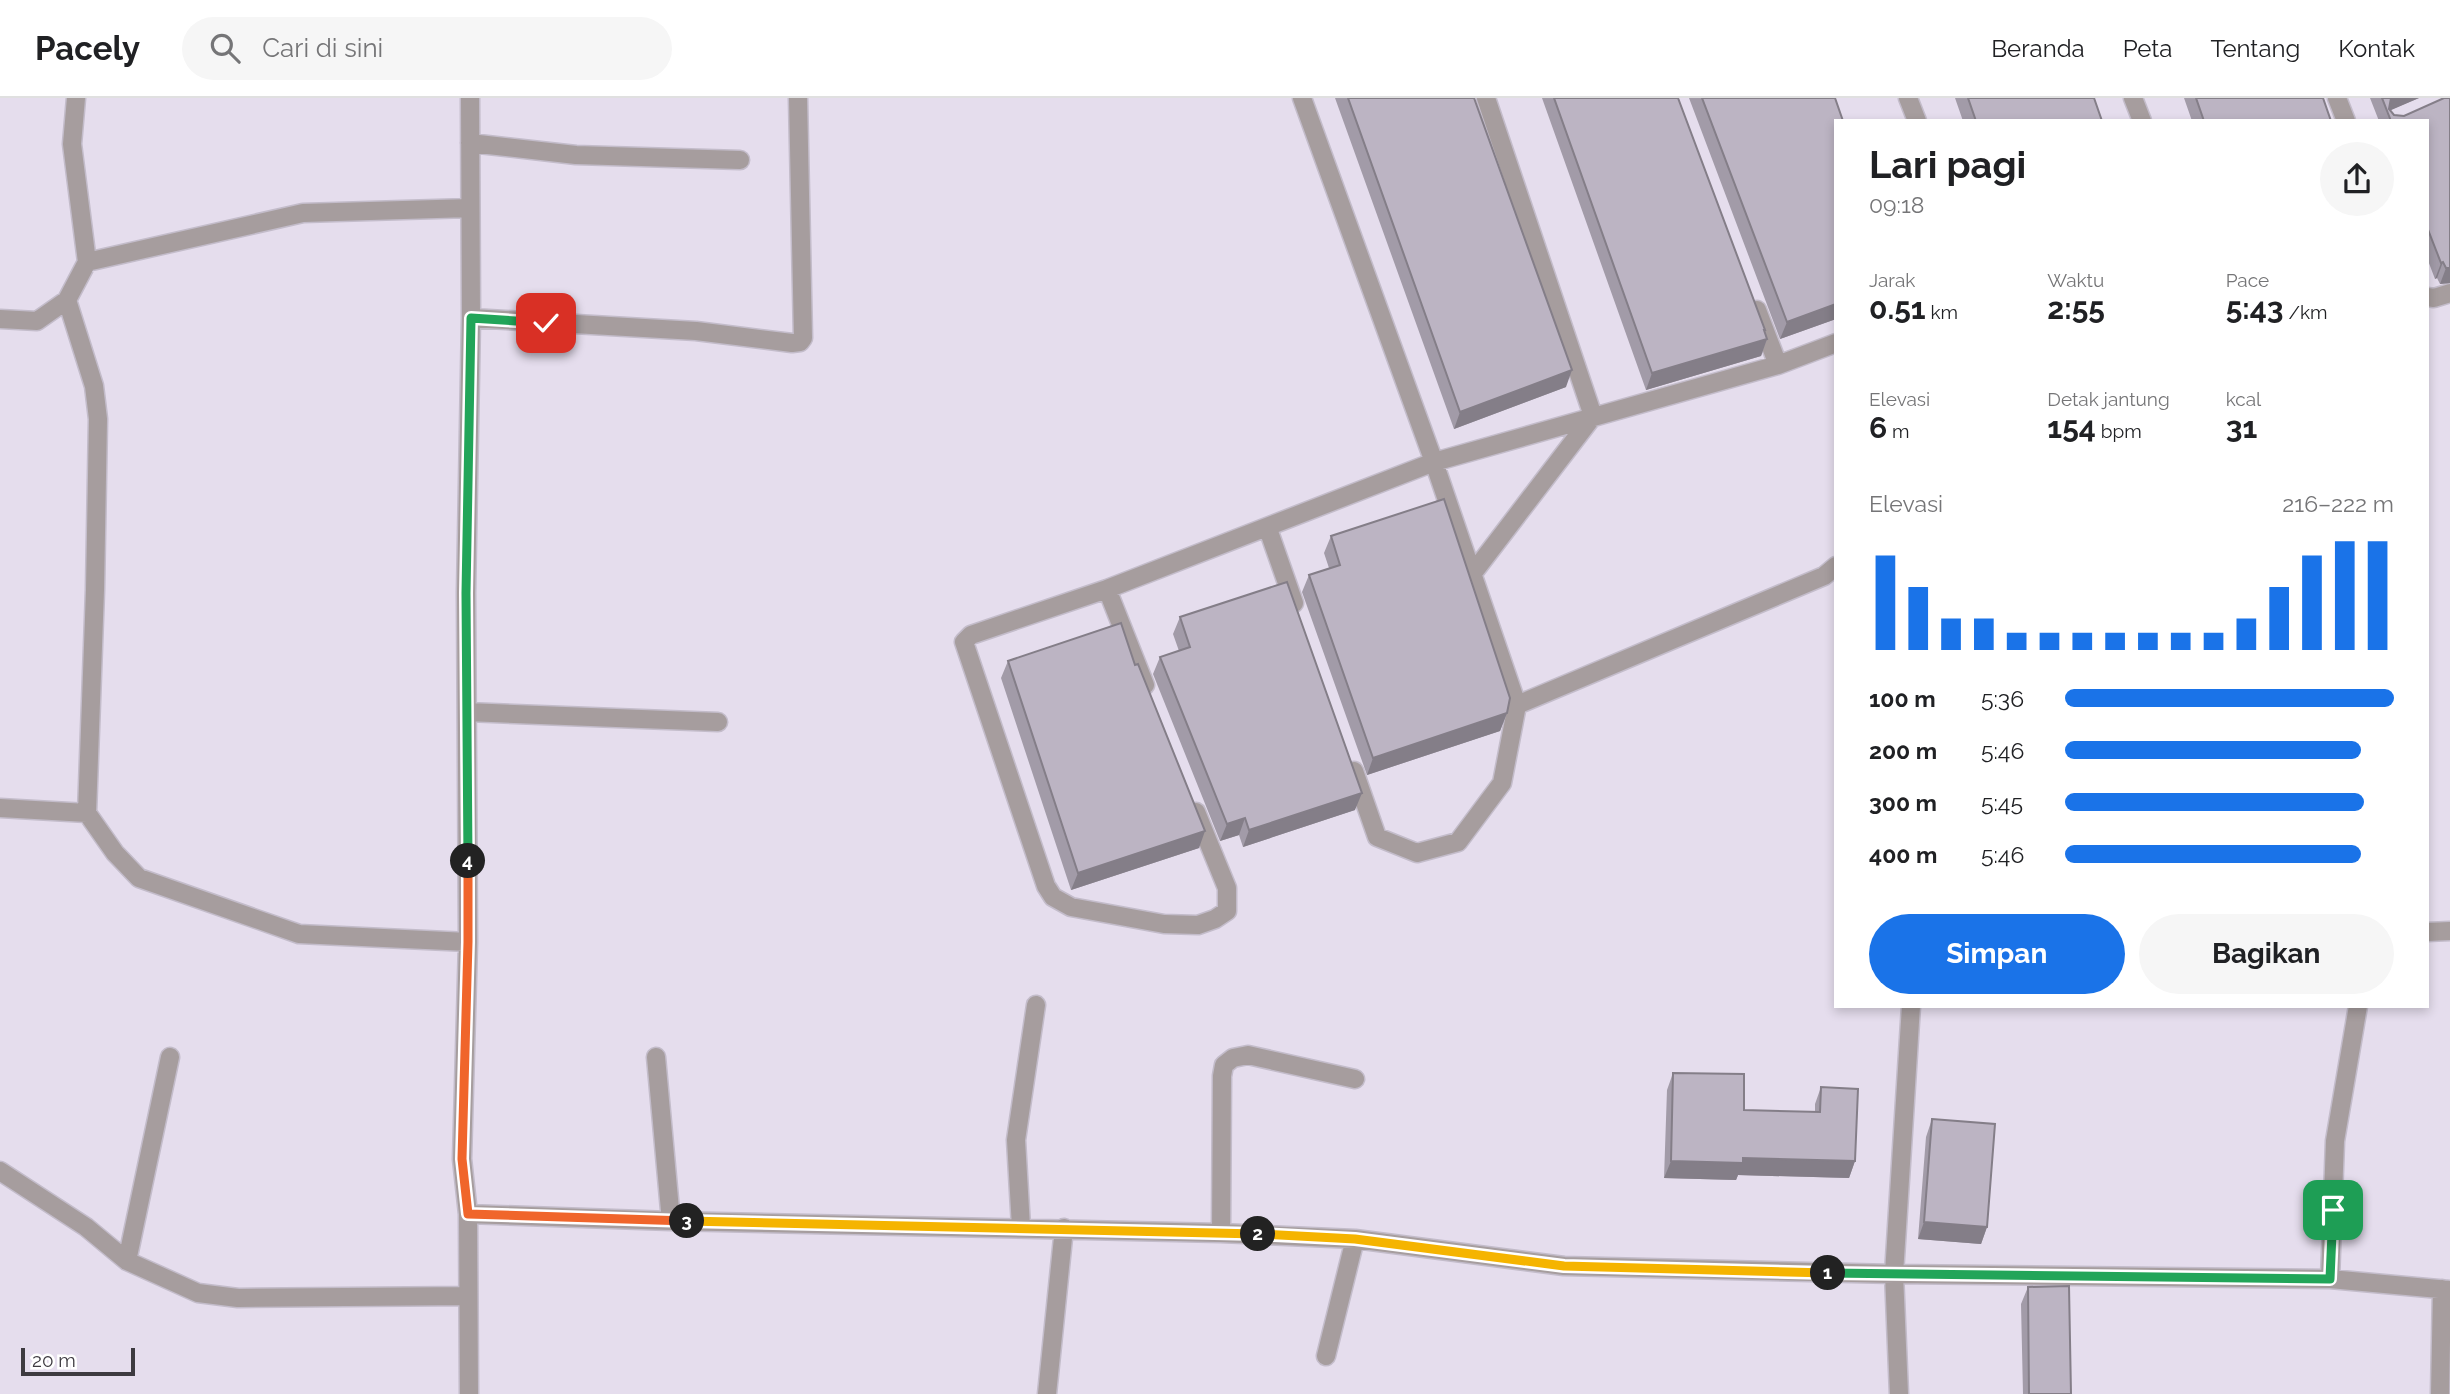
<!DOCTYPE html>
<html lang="id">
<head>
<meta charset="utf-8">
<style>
  :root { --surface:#fff; --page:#f6f6f6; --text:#202124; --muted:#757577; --line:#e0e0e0; --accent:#1a73e8 }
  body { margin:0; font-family:Raleway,sans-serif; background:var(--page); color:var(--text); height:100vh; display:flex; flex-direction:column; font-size:26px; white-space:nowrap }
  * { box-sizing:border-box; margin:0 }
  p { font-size:23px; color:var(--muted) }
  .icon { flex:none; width:38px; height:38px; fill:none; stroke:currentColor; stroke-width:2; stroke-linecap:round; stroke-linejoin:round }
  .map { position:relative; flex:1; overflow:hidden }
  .drawer { position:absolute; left:1834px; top:21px; width:595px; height:889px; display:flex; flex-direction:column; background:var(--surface); border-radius:0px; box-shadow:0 4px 10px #0003 }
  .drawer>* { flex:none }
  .scale { position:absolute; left:21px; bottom:18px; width:114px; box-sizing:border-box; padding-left:7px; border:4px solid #3d3a40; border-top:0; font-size:19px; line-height:24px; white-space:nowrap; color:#3d3a40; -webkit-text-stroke:5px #fff; paint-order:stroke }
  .pin { position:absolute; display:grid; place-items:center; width:60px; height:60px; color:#fff; margin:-30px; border-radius:14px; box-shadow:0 4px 10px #0006 }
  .km { position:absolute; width:35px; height:35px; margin:-18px; border-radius:50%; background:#222; color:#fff; font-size:19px; line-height:35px; text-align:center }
  .round { display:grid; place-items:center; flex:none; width:74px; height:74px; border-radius:37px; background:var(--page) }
  .headline { display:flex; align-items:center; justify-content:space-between; height:119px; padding:0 35px }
  h1 { font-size:38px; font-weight:700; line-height:52px }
  .metrics { display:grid; grid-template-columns:repeat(3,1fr); gap:10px; height:119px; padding:7px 35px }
  .metrics div { display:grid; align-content:center }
  .metrics b { font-size:30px; font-weight:700 }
  .metrics small { font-size:19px; font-weight:400 }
  .metrics p { font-size:19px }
  .chart { height:196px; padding:14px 35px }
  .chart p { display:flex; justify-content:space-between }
  .chart svg { width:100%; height:126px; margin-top:7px; stroke:var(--accent); stroke-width:6 }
  .button { display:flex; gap:14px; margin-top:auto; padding:14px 35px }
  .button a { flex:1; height:80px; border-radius:42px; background:var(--accent); color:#fff; font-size:28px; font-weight:700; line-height:80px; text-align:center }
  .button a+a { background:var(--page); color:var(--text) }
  ul { padding:0 35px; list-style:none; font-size:23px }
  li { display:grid; grid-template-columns:112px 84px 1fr; align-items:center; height:52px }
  li i { height:18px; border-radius:9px; background:var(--accent) }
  header { display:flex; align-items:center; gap:42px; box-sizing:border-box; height:98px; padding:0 35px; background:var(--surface); border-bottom:2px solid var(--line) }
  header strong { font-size:33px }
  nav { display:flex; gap:38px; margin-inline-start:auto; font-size:24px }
  .search { width:490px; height:63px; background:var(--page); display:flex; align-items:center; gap:18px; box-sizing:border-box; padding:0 24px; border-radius:38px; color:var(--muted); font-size:26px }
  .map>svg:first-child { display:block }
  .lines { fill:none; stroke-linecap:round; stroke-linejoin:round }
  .street-casing { stroke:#c3bcca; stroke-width:21 }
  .street { stroke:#a69d9e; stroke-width:18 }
  .wall { fill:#a29ba8 }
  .shaded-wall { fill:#847e88 }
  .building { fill:#bcb4c3; stroke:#847e88; stroke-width:2 }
  .split-1-casing { stroke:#fff; stroke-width:14 }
  .split-2-casing { stroke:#fff; stroke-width:14 }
  .split-3-casing { stroke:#fff; stroke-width:14 }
  .split-4-casing { stroke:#fff; stroke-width:14 }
  .split-5-casing { stroke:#fff; stroke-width:14 }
  .split-1 { stroke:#22a559; stroke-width:9 }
  .split-2 { stroke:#f5b400; stroke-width:9 }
  .split-3 { stroke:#f5b400; stroke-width:9 }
  .split-4 { stroke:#f0652b; stroke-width:9 }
  .split-5 { stroke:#22a559; stroke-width:9 }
</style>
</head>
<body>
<header>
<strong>Pacely</strong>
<div class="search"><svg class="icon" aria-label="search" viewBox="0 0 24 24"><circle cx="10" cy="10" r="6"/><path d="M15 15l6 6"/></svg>Cari di sini</div>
<nav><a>Beranda</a><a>Peta</a><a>Tentang</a><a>Kontak</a></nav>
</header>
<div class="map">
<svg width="2450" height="1296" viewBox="0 0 2450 1296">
  <rect width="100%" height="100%" fill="#e5dded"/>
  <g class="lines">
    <g class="street-casing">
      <path id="street" d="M76,0l-4,46 15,118
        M1302,0l132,364 83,243 -15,78 -44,59 -41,11 -40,-16 -23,-66
        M1908,0l9,23
        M2133,0l9,23
        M2337,0l9,23
        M470,45l106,12 164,5
        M2427,199l7,1 16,-5
        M67,202l27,86 4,33 -3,171 -8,223 28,40 24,25 160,56 169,8
        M1757,212l21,55
        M471,220l225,13 96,12 8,-1 3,-4 -5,-240
        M0,221l37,2 30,-21 20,-38 216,-49 167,-5
        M1268,431l26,74
        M1473,475l120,-157 -107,-318
        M1107,491l38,96
        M1517,607l307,-129 12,-10
        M467,614l251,10
        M0,710l87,5
        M1196,714l31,76v23l-12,8 -17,6 -34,-1 -93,-17 -18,-10 -7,-11 -82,-244 7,-7 136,-46 327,-127 344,-97 58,-22
        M2427,834l23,-1
        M656,959l15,164
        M0,1073l86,56 41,34 71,32 40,5 230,-2
        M468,1116l203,7 550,12 134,6 209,27 330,8 436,5 120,11
        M1021,1129l-5,-87 20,-135
        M1221,1135l1,-157 2,-11 9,-7 15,-3 107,24
        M127,1163l43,-204
        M2330,1181l5,-138 23,-135
        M1326,1258l29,-117
        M469,1296l-1,-180 -6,-55 6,-217 -2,-349 5,-275 -1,-220
        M1047,1296l17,-166
        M1899,1296l-5,-120 17,-268
        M2440,1296l2,-105"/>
    </g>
    <use href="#street" class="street"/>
  </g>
  <path class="wall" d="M1335,0h139l92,289 -112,42z
    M1542,0h136l89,241 -6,17 -115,34z
    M1689,0h146l1,221 -56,20z
    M1955,0h139l8,23h-139z
    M2184,0h139l8,23h-139z
    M2370,0h49l-29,12 4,5 10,1 46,-18v185l-10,1 -3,-6 -2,1 -8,-21v-137h-48z
    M1331,438l176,177 -7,18 -133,44 -65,-183 7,-17 20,-7 -5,-15z
    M1180,519l175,193 -112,37 -4,-12 -19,6 -67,-167 7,-17 19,-6 -6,-17z
    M1008,563l191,187 -128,42 -70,-212z
    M1673,975l71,37 71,2v-8l6,-17 34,74 -6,17 -111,-3 -2,5 -72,-2 3,-88z
    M1932,1021l55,108 -6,17 -63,-5 8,-102z
    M2028,1189l43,107h-48l-2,-90z"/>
  <path class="shaded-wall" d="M2391,0h28l-30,13 1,-12z
    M2443,164l-6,16 -2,1 6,-16z
    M2446,170h4v15l-10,1z
    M1836,206v15l-56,20 7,-17z
    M1765,232l-4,11 6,-2 -6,17 -115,34 6,-17z
    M1572,272l-6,17 -112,42 6,-17z
    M1507,615l-7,18 -133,44 6,-17z
    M1362,695l-7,17 -112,37 6,-17z
    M1245,720l-6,17 -19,6 7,-17z
    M1205,733l-6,17 -128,42 7,-17z
    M1743,1060l112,3 -6,17 -111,-3 -2,5 -72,-2 7,-17z
    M1924,1124l63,5 -6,17 -63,-5z"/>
  <path class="building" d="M1348,0h126l98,272 -112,42z
    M1554,0h124l87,232h-1l3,9 -115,34z
    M1702,0h133l8,23h-7v183l-49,18z
    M1968,0h126l8,23h-126z
    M2196,0h127l8,23h-127z
    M2382,0h9l-2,11 5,6 10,1 40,-18h6v170h-4l-3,-6 -2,1 -14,-36v-106h-36z
    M1444,401l66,199 -3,15 -134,45 -64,-183 31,-10 -9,-29z
    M1287,484l75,211 -113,37 -4,-12 -18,6 -67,-167 30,-10 -10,-30z
    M1121,525l14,42 3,-1 67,167 -127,42 -70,-212z
    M1673,975l71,1v36l76,2 1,-25 37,2 -3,72 -112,-3v5l-72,-2z
    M1932,1021l63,5 -8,103 -63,-5z
    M2069,1188l2,108h-42l-1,-107z"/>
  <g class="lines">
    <g class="split-1-casing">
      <path id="split-1" d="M1828,1175l502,6 3,-69"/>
    </g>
    <g class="split-2-casing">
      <path id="split-2" d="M1258,1136l97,5 209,27 264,7"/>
    </g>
    <g class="split-3-casing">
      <path id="split-3" d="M687,1123l571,13"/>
    </g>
    <g class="split-4-casing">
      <path id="split-4" d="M468,763v81l-6,217 6,55 219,7"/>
    </g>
    <g class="split-5-casing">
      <path id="split-5" d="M468,763l-2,-268 5,-275 75,5"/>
    </g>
    <use href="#split-1" class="split-1"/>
    <use href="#split-2" class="split-2"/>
    <use href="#split-3" class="split-3"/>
    <use href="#split-4" class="split-4"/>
    <use href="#split-5" class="split-5"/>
  </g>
</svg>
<div class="scale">20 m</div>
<div class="pin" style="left:2333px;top:1112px;background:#1e9e55"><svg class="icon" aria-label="arrive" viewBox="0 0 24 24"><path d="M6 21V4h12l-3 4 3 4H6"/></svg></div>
<div class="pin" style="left:546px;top:225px;background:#d93025"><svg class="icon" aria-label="check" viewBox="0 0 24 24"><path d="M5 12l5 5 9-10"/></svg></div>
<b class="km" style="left:1828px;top:1175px">1</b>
<b class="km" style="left:1258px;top:1136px">2</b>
<b class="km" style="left:687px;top:1123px">3</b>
<b class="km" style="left:468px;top:763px">4</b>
<section class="drawer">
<div class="headline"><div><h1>Lari pagi</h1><p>09:18</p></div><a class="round"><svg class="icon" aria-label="share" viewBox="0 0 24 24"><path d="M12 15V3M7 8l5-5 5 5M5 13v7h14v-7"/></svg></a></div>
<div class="metrics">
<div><p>Jarak</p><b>0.51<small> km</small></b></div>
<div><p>Waktu</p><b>2:55</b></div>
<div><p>Pace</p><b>5:43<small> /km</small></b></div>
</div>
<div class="metrics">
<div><p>Elevasi</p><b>6<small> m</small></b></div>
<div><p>Detak jantung</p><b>154<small> bpm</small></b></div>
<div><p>kcal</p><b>31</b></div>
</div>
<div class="chart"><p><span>Elevasi</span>216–222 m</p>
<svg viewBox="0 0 160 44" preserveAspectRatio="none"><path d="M5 44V11M15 44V22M25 44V33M35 44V33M45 44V38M55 44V38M65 44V38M75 44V38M85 44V38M95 44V38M105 44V38M115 44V33M125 44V22M135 44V11M145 44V6M155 44V6"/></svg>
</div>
<ul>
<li><b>100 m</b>5:36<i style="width:100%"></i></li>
<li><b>200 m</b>5:46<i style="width:90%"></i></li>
<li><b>300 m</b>5:45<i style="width:91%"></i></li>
<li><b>400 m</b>5:46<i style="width:90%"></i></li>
</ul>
<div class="button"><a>Simpan</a><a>Bagikan</a></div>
</section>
</div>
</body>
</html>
